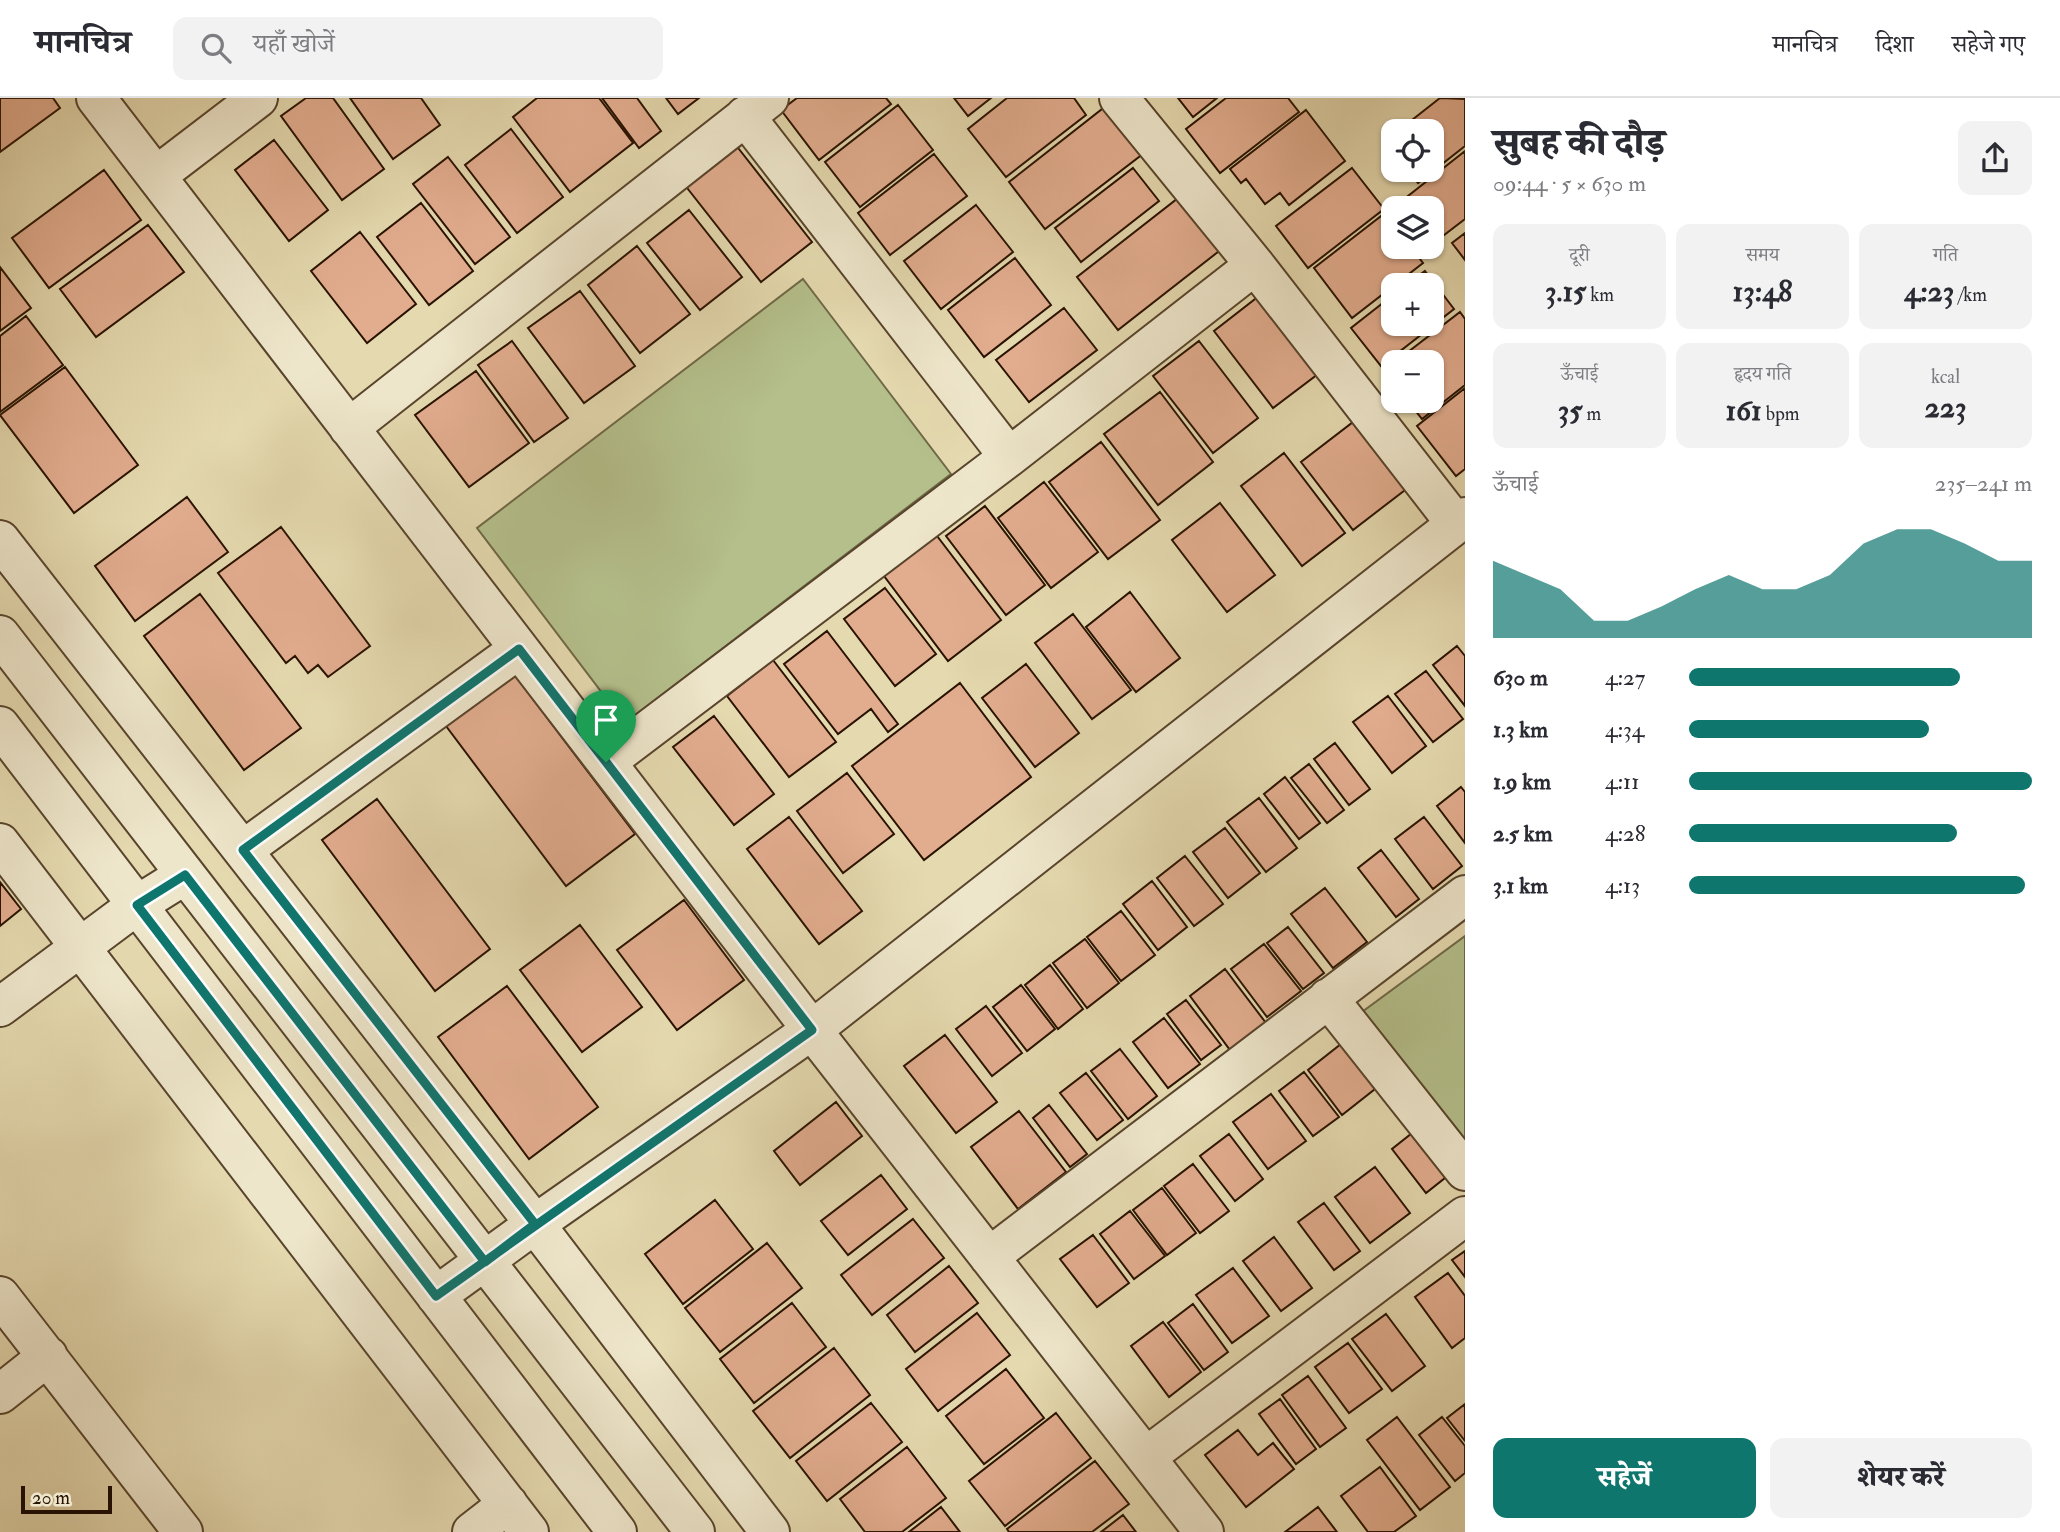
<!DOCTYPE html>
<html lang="hi">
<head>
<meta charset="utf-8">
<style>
  :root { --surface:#fff; --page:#f2f2f3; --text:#2b2b33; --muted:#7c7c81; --line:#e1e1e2; --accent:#0f766e }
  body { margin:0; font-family:"IM FELL Double Pica","Noto Serif Devanagari",serif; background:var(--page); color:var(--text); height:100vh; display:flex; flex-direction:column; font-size:26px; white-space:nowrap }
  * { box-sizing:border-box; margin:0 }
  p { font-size:23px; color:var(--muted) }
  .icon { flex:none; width:38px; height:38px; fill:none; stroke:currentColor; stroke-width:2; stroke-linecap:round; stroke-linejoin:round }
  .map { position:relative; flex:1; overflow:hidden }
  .sheet { display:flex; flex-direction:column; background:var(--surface); width:595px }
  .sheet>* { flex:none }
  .controls { position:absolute; left:1381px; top:21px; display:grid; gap:14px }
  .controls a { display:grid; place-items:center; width:63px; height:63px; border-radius:14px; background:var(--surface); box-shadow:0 2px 5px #0004; font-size:35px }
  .scale { position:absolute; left:21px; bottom:18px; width:91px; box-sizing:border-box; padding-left:7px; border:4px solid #291200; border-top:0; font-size:19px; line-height:24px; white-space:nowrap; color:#291200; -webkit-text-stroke:5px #eee6cb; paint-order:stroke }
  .pin { position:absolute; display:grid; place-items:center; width:60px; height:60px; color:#fff; margin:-72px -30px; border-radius:50% 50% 50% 0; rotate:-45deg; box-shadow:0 0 7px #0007 }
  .pin .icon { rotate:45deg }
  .round { display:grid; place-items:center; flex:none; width:74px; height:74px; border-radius:14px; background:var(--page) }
  .head { display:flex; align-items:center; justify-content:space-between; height:119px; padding:0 28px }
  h1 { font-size:38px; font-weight:800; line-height:52px }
  .stats { display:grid; grid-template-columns:repeat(3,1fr); gap:10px; height:119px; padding:7px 28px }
  .stats div { display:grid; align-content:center; border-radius:14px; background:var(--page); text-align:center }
  .stats b { font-size:30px; font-weight:800 }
  .stats small { font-size:19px; font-weight:400 }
  .stats p { font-size:19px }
  .chart { height:196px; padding:14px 28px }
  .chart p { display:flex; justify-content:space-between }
  .chart svg { width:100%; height:126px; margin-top:7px; fill:var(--accent); opacity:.7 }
  .cta { display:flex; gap:14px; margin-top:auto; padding:14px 28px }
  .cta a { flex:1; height:80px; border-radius:14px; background:var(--accent); color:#fff; font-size:28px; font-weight:800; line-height:80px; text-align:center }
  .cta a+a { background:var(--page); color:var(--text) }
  ul { padding:0 28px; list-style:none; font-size:23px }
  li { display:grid; grid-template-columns:112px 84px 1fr; align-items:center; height:52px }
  li i { height:18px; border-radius:9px; background:var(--accent) }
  header { display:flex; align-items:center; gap:42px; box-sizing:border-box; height:98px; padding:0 35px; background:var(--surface); border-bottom:2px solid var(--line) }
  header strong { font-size:33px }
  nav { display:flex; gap:38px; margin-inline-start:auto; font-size:24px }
  .search { width:490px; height:63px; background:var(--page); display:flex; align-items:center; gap:18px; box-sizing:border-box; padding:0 24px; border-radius:14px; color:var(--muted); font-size:26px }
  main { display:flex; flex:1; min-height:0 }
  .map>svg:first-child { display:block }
  .green { fill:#b4bf8b; stroke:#6e6846; stroke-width:2 }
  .building { fill:#e2ad8f; stroke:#291200; stroke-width:2 }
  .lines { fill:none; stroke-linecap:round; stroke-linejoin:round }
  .minor-casing { stroke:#58442c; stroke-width:42 }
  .minor { stroke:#eee6cb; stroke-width:38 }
  .route-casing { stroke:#fff; stroke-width:14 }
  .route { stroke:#0f766e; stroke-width:9 }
</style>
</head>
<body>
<header>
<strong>मानचित्र</strong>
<div class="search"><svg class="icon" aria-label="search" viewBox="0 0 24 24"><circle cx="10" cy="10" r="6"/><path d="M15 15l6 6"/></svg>यहाँ खोजें</div>
<nav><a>मानचित्र</a><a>दिशा</a><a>सहेजे गए</a></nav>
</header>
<main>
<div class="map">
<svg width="1465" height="1434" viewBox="0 0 1465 1434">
  <rect width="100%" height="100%" fill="#e5d9af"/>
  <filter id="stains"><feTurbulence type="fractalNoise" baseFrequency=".00286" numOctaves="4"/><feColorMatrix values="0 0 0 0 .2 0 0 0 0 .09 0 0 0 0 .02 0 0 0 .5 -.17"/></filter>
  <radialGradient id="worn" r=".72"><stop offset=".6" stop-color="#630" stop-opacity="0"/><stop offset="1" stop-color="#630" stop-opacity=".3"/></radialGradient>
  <path class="green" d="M803,181l148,195 -326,249 -148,-195z
    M1465,838v211l-103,-135z"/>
  <path class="building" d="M0,0h53l7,10 -60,44z
    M306,0h27l51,71 -42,31 -61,-84z
    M350,0h71l19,27 -47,34z
    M537,0h62l34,45 -63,49 -57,-75z
    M602,0h35l24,33 -22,17z
    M666,0h33l-21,16z
    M797,0h89l5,6 -72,56 -38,-50z
    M954,0h37l-23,18z
    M1007,0h67l12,17 -80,62 -38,-48z
    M1178,0h39l-24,19z
    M1226,0h62l11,14 -79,61 -34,-44z
    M1440,0l25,1v47l-47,37 -10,-13h24v-39h-34z
    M1111,4l37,48 -103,79 -36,-47z
    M898,7l35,45 -73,57 -35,-45z
    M1306,12l39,51 -56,44 -9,-12 -15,11 -19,-25 -5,4 -11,-14z
    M511,31l52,68 -46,36 -52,-68z
    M274,42l54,70 -39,31 -54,-71z
    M735,46l77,98 -51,40 -77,-98z
    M1465,53v68l-30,23 -3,-5v-29h-23l-6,-8z
    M934,56l33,42 -77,59 -32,-42z
    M448,59l62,80 -35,27 -62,-80z
    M1133,70l26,33 -78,61 -26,-34z
    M1352,70l32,41 -76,59 -32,-42z
    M104,72l37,50 -92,68 -37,-50z
    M1182,97l41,53 -105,82 -41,-53z
    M421,105l52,68 -44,34 -52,-68z
    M976,107l37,47 -72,57 -37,-48z
    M689,112l53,67 -42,33 -53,-67z
    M1385,115l8,11v23h18l12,16 -71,55 -38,-50z
    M148,127l36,47 -88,65 -36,-48z
    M360,134l56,72 -49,39 -56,-72z
    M1465,135v27l-13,-17z
    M637,148l53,68 -50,39 -52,-68z
    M1015,160l36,47 -67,52 -36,-47z
    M0,169l31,41 -31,23z
    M1425,173l29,38 -73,57 -30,-38 42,-33v29h39v-39h-26z
    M580,193l55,75 -51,37 -56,-75z
    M1259,198l59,78 -45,34 -59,-77z
    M1064,210l33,42 -68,52 -33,-42z
    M1460,214l5,7v66l-43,34 -14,-18h24v-39h-37z
    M26,218l37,49 -63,47v-76z
    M512,243l56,77 -34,24 -56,-77z
    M1199,243l59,77 -45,35 -60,-77z
    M65,269l73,98 -64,48 -74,-98z
    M476,273l53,72 -60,44 -54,-72z
    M1465,290v81l-9,7 -39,-50z
    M1160,294l53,70 -55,43 -54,-71z
    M1357,321l52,68 -56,43 -52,-68z
    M1101,344l59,78 -52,39 -59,-77z
    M1284,355l61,80 -43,33 -61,-80z
    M1044,384l54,70 -47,36 -53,-70z
    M187,399l41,55 -93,69 -40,-55z
    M1220,405l55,72 -48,37 -55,-72z
    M985,408l60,79 -39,30 -60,-79z
    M281,429l89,119 -42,31 -10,-12 -10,8 -13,-17 -9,7 -68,-90z
    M931,430l70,92 -53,41 -70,-93z
    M885,490l51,66 -41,32 -51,-67z
    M1130,494l50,66 -44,34 -50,-65z
    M200,496l101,134 -57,42 -100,-134z
    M1073,516l58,76 -39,29 -57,-76z
    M827,533l71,93 -10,8 -17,-23 -33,25 -54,-70z
    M1457,548l8,10v50l-32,-41z
    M773,562l63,82 -47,35 -62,-81z
    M1026,566l53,69 -44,34 -53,-69z
    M511,572l124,164 -69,52 -123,-164z
    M1426,573l37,48 -30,23 -38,-48z
    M960,585l71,94 -107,83 -72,-94z
    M1388,598l38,50 -34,27 -39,-51z
    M714,618l60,78 -40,31 -61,-78z
    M1335,645l35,46 -21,16 -35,-46z
    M1309,666l35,46 -17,13 -36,-45z
    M847,675l47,61 -51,39 -46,-62z
    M1285,679l35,46 -21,16 -35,-45z
    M1461,689l4,5v51l-28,-37z
    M1259,700l38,50 -31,24 -39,-50z
    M377,701l113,150 -55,42 -113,-151z
    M789,719l73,94 -43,33 -72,-95z
    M1424,719l38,49 -29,23 -38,-50z
    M1225,730l35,45 -32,25 -35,-46z
    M1381,752l38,49 -23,18 -38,-49z
    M1185,758l38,48 -29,22 -37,-48z
    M1152,783l35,46 -29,23 -35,-46z
    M0,784l21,27 -21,17z
    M1325,790l42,54 -34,26 -42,-54z
    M684,802l60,80 -67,50 -60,-80z
    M1121,813l34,44 -34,26 -34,-44z
    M580,827l62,82 -60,45 -62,-82z
    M1288,829l36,46 -21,16 -36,-46z
    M1085,841l34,44 -32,25 -34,-45z
    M1264,846l37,47 -34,26 -36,-48z
    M1050,867l33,44 -25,20 -33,-44z
    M1225,871l41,54 -36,27 -40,-54z
    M1021,887l34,44 -28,22 -34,-44z
    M507,888l91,121 -69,52 -91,-122z
    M1186,902l35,45 -20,15 -34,-46z
    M986,908l36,47 -30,23 -36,-47z
    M1164,920l36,46 -32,24 -35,-46z
    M945,937l52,67 -41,31 -52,-67z
    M1341,946l34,45 -33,26 -34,-45z
    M1120,951l37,47 -29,23 -37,-48z
    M1304,974l35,45 -26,19 -34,-45z
    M1086,975l37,47 -26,20 -37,-47z
    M1271,996l35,47 -38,28 -35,-47z
    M836,1004l26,34 -62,49 -26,-34z
    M1049,1007l38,49 -17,13 -37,-49z
    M1019,1013l47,61 -48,37 -47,-62z
    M1421,1028l34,44 -29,23 -34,-44z
    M1229,1036l34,45 -28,22 -35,-45z
    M1193,1066l36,47 -29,22 -36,-47z
    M1375,1069l35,46 -40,30 -35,-46z
    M881,1077l26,34 -59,46 -27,-34z
    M1162,1090l34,45 -29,22 -34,-45z
    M715,1102l38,49 -70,55 -38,-50z
    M1324,1105l36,48 -26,19 -36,-48z
    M1130,1113l35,45 -31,23 -34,-45z
    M913,1121l31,39 -72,57 -31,-40z
    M1093,1137l36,48 -32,24 -37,-48z
    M1274,1139l38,51 -31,23 -38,-50z
    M767,1145l35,45 -82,64 -35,-44z
    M1465,1153v26l-13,-17z
    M949,1168l29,37 -63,49 -28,-37z
    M1233,1170l36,48 -37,27 -36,-48z
    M1448,1175l17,23v42l-13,10 -37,-51z
    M792,1205l34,44 -72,56 -34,-44z
    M1193,1206l35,48 -24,18 -36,-47z
    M977,1215l33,42 -72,56 -32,-42z
    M1386,1216l39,52 -33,25 -40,-52z
    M1163,1224l38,50 -32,25 -38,-51z
    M1348,1245l34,46 -33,24 -34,-46z
    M834,1250l36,47 -80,63 -37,-47z
    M1006,1271l38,49 -60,46 -38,-48z
    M1308,1278l38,52 -26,19 -38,-52z
    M1280,1301l36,50 -20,15 -37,-50z
    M871,1305l31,39 -75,59 -31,-40z
    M1465,1306v37l-18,-23z
    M1056,1315l35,45 -86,68 -36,-45z
    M1397,1319l53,70 -30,23 -53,-70z
    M1442,1319l23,29v27l-10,8 -36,-46z
    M1238,1332l20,25 15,-12 21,26 -48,38 -41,-52z
    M907,1349l39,51 -44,34h-37l-25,-33z
    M1095,1363l34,43 -37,28h-83l-2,-3z
    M1380,1369l36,49 -22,16h-26l-27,-36z
    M941,1409l19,25h-51z
    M1318,1409l19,25h-52z
    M1123,1417l13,17h-35z"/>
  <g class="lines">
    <g class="minor-casing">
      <path id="minor" d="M96,0l716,932 392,502
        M1119,0l136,167 201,259
        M745,18l264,341
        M156,78l102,-78
        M349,330l420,-330
        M0,442l535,684 235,308
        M0,537l695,897
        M0,628l617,806
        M606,664l403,-305 246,-192
        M0,745l529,689
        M243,752l276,-201
        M1328,900l137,173
        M0,909l137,-102 48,-30
        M989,1159l476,-362
        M0,1198l183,236
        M436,1198l99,-72 277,-194 653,-513
        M0,1296l48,-38
        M1146,1359l319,-241
        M472,1434l36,-28"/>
    </g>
    <use href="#minor" class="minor"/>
  </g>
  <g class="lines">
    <g class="route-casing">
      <path id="route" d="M606,664l-87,-113 -276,201 292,374 -50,38 -300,-387 -48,30 299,391 376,-266 -206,-268"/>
    </g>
    <use href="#route" class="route"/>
  </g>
  <rect width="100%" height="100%" filter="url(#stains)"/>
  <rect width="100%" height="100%" fill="url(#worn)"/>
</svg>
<div class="controls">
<a><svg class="icon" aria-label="locate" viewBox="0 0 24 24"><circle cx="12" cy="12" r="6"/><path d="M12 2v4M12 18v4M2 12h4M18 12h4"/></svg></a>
<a><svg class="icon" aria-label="layers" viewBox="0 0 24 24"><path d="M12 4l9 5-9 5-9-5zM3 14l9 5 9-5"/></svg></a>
<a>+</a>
<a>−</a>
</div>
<div class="scale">20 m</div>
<div class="pin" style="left:606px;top:664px;background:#1e9e55"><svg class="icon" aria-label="arrive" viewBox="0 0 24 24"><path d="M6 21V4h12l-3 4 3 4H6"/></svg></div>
</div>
<section class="sheet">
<div class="head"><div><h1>सुबह की दौड़</h1><p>09:44 · 5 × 630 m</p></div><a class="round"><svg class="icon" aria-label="share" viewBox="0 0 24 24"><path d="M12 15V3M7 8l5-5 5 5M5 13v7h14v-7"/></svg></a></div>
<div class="stats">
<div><p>दूरी</p><b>3.15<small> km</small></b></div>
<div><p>समय</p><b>13:48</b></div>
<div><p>गति</p><b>4:23<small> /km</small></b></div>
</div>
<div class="stats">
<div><p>ऊँचाई</p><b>35<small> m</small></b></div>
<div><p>हृदय गति</p><b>161<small> bpm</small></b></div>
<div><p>kcal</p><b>223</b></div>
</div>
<div class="chart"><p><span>ऊँचाई</span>235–241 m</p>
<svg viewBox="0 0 160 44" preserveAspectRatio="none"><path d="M0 44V17L10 22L20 27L30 38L40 38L50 33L60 27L70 22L80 27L90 27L100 22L110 11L120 6L130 6L140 11L150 17L160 17V44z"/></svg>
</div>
<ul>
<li><b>630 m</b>4:27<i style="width:79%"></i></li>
<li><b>1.3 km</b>4:34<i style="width:70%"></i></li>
<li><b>1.9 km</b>4:11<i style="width:100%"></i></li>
<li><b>2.5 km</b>4:28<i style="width:78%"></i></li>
<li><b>3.1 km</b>4:13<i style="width:98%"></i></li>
</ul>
<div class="cta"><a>सहेजें</a><a>शेयर करें</a></div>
</section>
</main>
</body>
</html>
